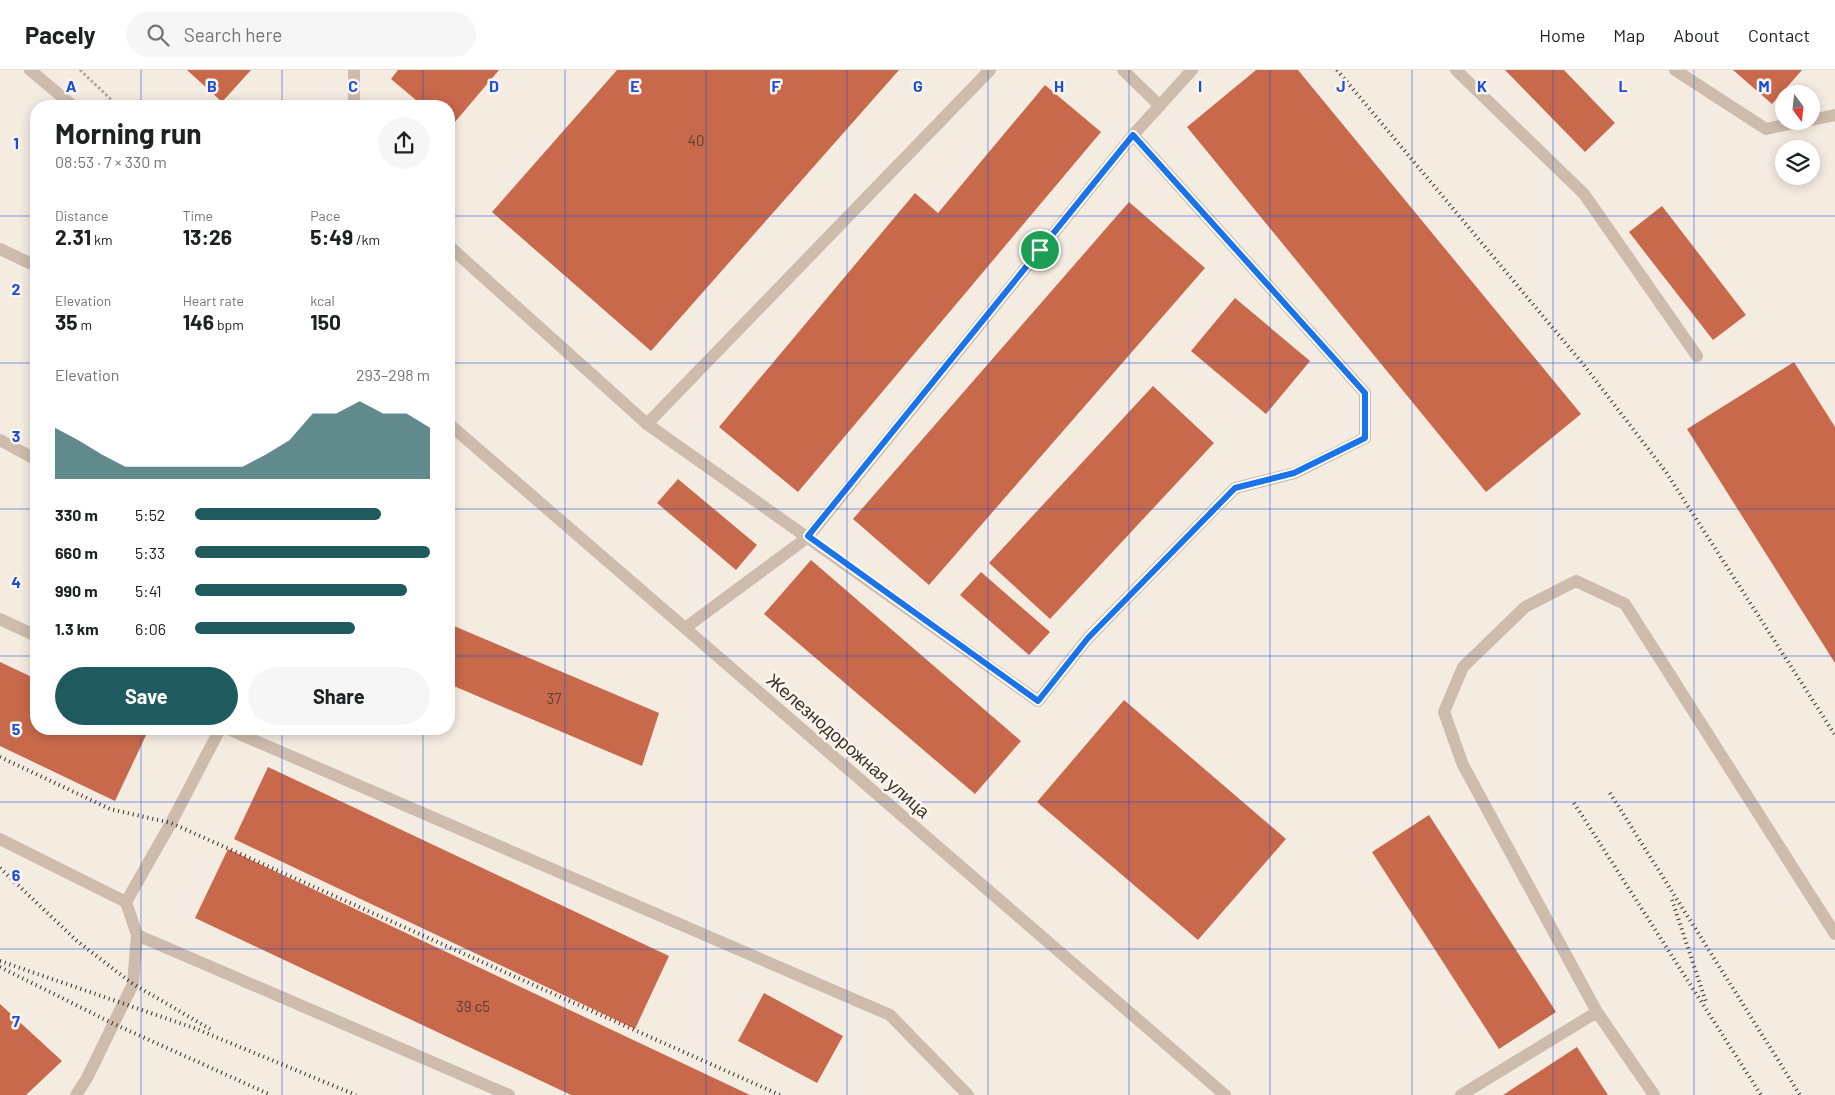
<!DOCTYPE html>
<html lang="en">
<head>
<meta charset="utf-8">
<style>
  :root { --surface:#fff; --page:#f6f6f6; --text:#202124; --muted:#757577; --line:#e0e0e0; --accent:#1f5a5e }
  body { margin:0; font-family:Barlow,sans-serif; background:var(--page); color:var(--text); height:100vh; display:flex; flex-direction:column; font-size:19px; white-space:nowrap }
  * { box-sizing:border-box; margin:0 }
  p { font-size:16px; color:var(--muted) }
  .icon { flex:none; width:28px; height:28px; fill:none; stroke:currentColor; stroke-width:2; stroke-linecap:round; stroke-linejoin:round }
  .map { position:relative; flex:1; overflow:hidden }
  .panel { position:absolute; left:30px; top:30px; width:425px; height:635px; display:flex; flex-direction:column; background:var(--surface); border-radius:20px; box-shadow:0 2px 12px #0003 }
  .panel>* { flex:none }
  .needle { width:32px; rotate:165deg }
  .tools { position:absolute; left:1775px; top:15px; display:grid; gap:10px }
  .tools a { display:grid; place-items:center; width:45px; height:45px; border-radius:50%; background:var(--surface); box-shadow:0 2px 12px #0003; font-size:25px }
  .pin { position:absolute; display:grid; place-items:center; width:42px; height:42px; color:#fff; margin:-21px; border:2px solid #fff; border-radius:50%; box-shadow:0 1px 5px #0007 }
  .round { display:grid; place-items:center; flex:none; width:52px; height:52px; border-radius:26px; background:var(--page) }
  .overview { display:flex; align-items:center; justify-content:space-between; height:85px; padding:0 25px }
  h1 { font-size:28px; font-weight:700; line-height:38px }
  .figures { display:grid; grid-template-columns:repeat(3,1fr); gap:8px; height:85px; padding:5px 25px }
  .figures div { display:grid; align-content:center }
  .figures b { font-size:21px; font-weight:700 }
  .figures small { font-size:14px; font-weight:400 }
  .figures p { font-size:14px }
  .chart { height:140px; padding:10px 25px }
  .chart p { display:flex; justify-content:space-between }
  .chart svg { width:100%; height:90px; margin-top:5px; fill:var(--accent); opacity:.7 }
  .action { display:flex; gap:10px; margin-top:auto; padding:10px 25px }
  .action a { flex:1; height:58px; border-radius:30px; background:var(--accent); color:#fff; font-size:20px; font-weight:700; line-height:58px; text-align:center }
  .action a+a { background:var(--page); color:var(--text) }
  ul { padding:0 25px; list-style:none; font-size:16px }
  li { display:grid; grid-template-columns:80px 60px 1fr; align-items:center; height:38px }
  li i { height:12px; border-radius:6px; background:var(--accent) }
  header { display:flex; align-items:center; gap:30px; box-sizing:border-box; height:70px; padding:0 25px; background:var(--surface); border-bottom:1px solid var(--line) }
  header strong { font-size:24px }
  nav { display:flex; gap:28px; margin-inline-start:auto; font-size:18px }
  .search { width:350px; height:45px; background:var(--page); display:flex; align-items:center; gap:12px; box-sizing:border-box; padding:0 18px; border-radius:28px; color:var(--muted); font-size:19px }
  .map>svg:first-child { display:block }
  .building { fill:#c8694b }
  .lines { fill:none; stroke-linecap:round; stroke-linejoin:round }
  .path { stroke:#b9a596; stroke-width:3; stroke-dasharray:2.5 2.5; stroke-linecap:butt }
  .minor { stroke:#cdbbac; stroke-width:12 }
  .rail { stroke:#3b302b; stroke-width:4; stroke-dasharray:1 4; stroke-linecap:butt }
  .route-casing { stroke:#fff; stroke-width:10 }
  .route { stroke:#1a73e8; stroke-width:6 }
  .grid { fill:none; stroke:#1d4ed8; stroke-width:1; stroke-opacity:0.55 }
  .labels { text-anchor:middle; stroke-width:5; stroke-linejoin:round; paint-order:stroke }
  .number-label { font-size:15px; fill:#5e3e33 }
  .street-label { font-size:18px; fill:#3b302b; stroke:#fbf5ee }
  .grid-label { font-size:16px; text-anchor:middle; font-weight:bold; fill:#1d4ed8; stroke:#fbf5ee; stroke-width:5; stroke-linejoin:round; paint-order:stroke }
</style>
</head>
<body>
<header>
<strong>Pacely</strong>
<div class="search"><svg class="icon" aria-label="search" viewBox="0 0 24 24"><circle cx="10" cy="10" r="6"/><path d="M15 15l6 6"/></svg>Search here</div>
<nav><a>Home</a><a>Map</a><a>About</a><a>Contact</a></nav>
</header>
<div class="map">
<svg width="1835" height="1025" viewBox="0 0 1835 1025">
  <rect width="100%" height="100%" fill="#f4ebe1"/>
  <path class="building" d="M187,0h64l-29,32z
    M398,0h101l-50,59v-23h-26l-32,-27z
    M617,0h282l-248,281 -159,-139z
    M1256,0h42l283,344 -95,78 -299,-365z
    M1505,0h59l51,53 -30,29z
    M1733,0h69l-30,34z
    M1045,15l56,47 -303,360 -79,-65 196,-234 23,20z
    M1129,132l76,66 -276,317 -76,-66z
    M1662,136l84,109 -33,25 -84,-108z
    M1235,228l75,63 -44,53 -75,-63z
    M1794,292l41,65v236l-148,-234z
    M1153,316l61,57 -164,176 -61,-56z
    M678,409l79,66 -21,25 -79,-67z
    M811,490l210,181 -46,53 -211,-180z
    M981,502l69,60 -21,23 -69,-60z
    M454,556l205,87 -17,53 -193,-82v-46z
    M0,592l36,17v50h106l6,2 -33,70 -115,-55z
    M1124,630l162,139 -88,101 -161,-138z
    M268,697l401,189 -34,73 -401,-190z
    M1429,745l127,197 -57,37 -127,-197z
    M228,779l522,246h-179l-376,-177z
    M764,923l79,43 -26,47 -79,-42z
    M0,934l62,57 -36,34h-26z
    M1577,977l31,48h-105z"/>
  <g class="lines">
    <path class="path" d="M80,0l38,36"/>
    <path class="minor" d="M30,0l43,36
      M990,0l-343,354 391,277 50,-63 147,-150 60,-15 70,-35v-45l-232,-258
      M1123,0l37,36
      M1456,0l128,124 113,162
      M1675,0l91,59 37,-8
      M354,36v-36
      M1811,50l24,-5
      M449,176l198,178
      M0,179l36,17
      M449,354l776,671
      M0,370l31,17h5
      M0,549l36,17
      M685,558l123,-91 325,-402 59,-65
      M228,659l662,286 78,80
      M0,769l126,63
      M137,865l372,160
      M1597,942l-134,-247 -19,-53 19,-45 62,-60 51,-26 49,23 210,330
      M76,1025l11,-17 46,-94 4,-49 -11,-33 45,-79 49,-94
      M1461,1025l136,-83 57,83"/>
    <path class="rail" d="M1337,0l246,294 83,108 169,263
      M0,687l110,52 61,14 609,272
      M1610,723l190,302
      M1574,733l187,292
      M0,798l77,73 56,43 77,45
      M1672,830l34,102
      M0,891l194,67 162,67
      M0,897l114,57 157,71"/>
  </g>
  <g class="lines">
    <g class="route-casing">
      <path id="route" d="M1133,65l232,258v45l-71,35 -59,15 -147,150 -50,63 -230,-165z"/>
    </g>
    <use href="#route" class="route"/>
  </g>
  <path class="grid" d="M141,0v36M282,0v36M423,0v36M565,0v1025M706,0v1025M847,0v1025M988,0v1025M1129,0v1025M1270,0v1025M1412,0v1025M1553,0v1025M1694,0v1025M0,146h36M449,146h1386M0,293h36M449,293h1386M0,439h36M449,439h1386M0,586h36M449,586h1386M141,659v366M282,659v366M423,659v366M0,732h1835M0,879h1835"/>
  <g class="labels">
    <g class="number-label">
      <text x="696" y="76">40</text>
      <text x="554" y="634">37</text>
      <text x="473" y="942">39 с5</text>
    </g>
    <g class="street-label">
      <text transform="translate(848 676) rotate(41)" y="6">Железнодорожная улица</text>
    </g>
  </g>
  <g class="grid-label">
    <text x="71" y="22">A</text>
    <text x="212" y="22">B</text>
    <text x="353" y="22">C</text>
    <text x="494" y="22">D</text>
    <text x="635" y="22">E</text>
    <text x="776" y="22">F</text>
    <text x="918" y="22">G</text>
    <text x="1059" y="22">H</text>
    <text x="1200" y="22">I</text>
    <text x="1341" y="22">J</text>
    <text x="1482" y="22">K</text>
    <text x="1623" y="22">L</text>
    <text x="1764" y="22">M</text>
    <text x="16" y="79">1</text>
    <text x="16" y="225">2</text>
    <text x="16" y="372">3</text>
    <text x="16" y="518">4</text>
    <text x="16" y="665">5</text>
    <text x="16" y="811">6</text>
    <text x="16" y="957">7</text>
  </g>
</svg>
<div class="tools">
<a><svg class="needle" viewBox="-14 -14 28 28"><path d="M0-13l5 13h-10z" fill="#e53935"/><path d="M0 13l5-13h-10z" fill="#757577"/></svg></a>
<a><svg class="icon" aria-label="layers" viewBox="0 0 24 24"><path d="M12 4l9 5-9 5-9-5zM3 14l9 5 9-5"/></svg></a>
</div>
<div class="pin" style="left:1040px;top:180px;background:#1e9e55"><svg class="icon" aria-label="arrive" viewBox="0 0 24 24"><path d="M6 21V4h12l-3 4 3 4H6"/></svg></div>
<section class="panel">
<div class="overview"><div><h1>Morning run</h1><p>08:53 · 7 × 330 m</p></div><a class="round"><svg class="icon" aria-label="share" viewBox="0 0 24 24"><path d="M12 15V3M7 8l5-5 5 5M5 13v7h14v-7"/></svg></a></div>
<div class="figures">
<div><p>Distance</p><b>2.31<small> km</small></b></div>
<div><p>Time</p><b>13:26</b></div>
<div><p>Pace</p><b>5:49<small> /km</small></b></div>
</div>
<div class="figures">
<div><p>Elevation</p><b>35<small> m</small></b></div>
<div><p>Heart rate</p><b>146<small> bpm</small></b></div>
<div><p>kcal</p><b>150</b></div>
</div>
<div class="chart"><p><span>Elevation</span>293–298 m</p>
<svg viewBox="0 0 160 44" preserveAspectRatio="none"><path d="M0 44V19L10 25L20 32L30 38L40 38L50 38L60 38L70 38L80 38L90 32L100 25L110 12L120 12L130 6L140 12L150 12L160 19V44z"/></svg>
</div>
<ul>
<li><b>330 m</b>5:52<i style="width:79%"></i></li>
<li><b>660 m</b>5:33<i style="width:100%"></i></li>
<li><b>990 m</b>5:41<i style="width:90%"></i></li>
<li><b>1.3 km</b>6:06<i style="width:68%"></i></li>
</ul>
<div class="action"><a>Save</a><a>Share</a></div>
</section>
</div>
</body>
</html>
